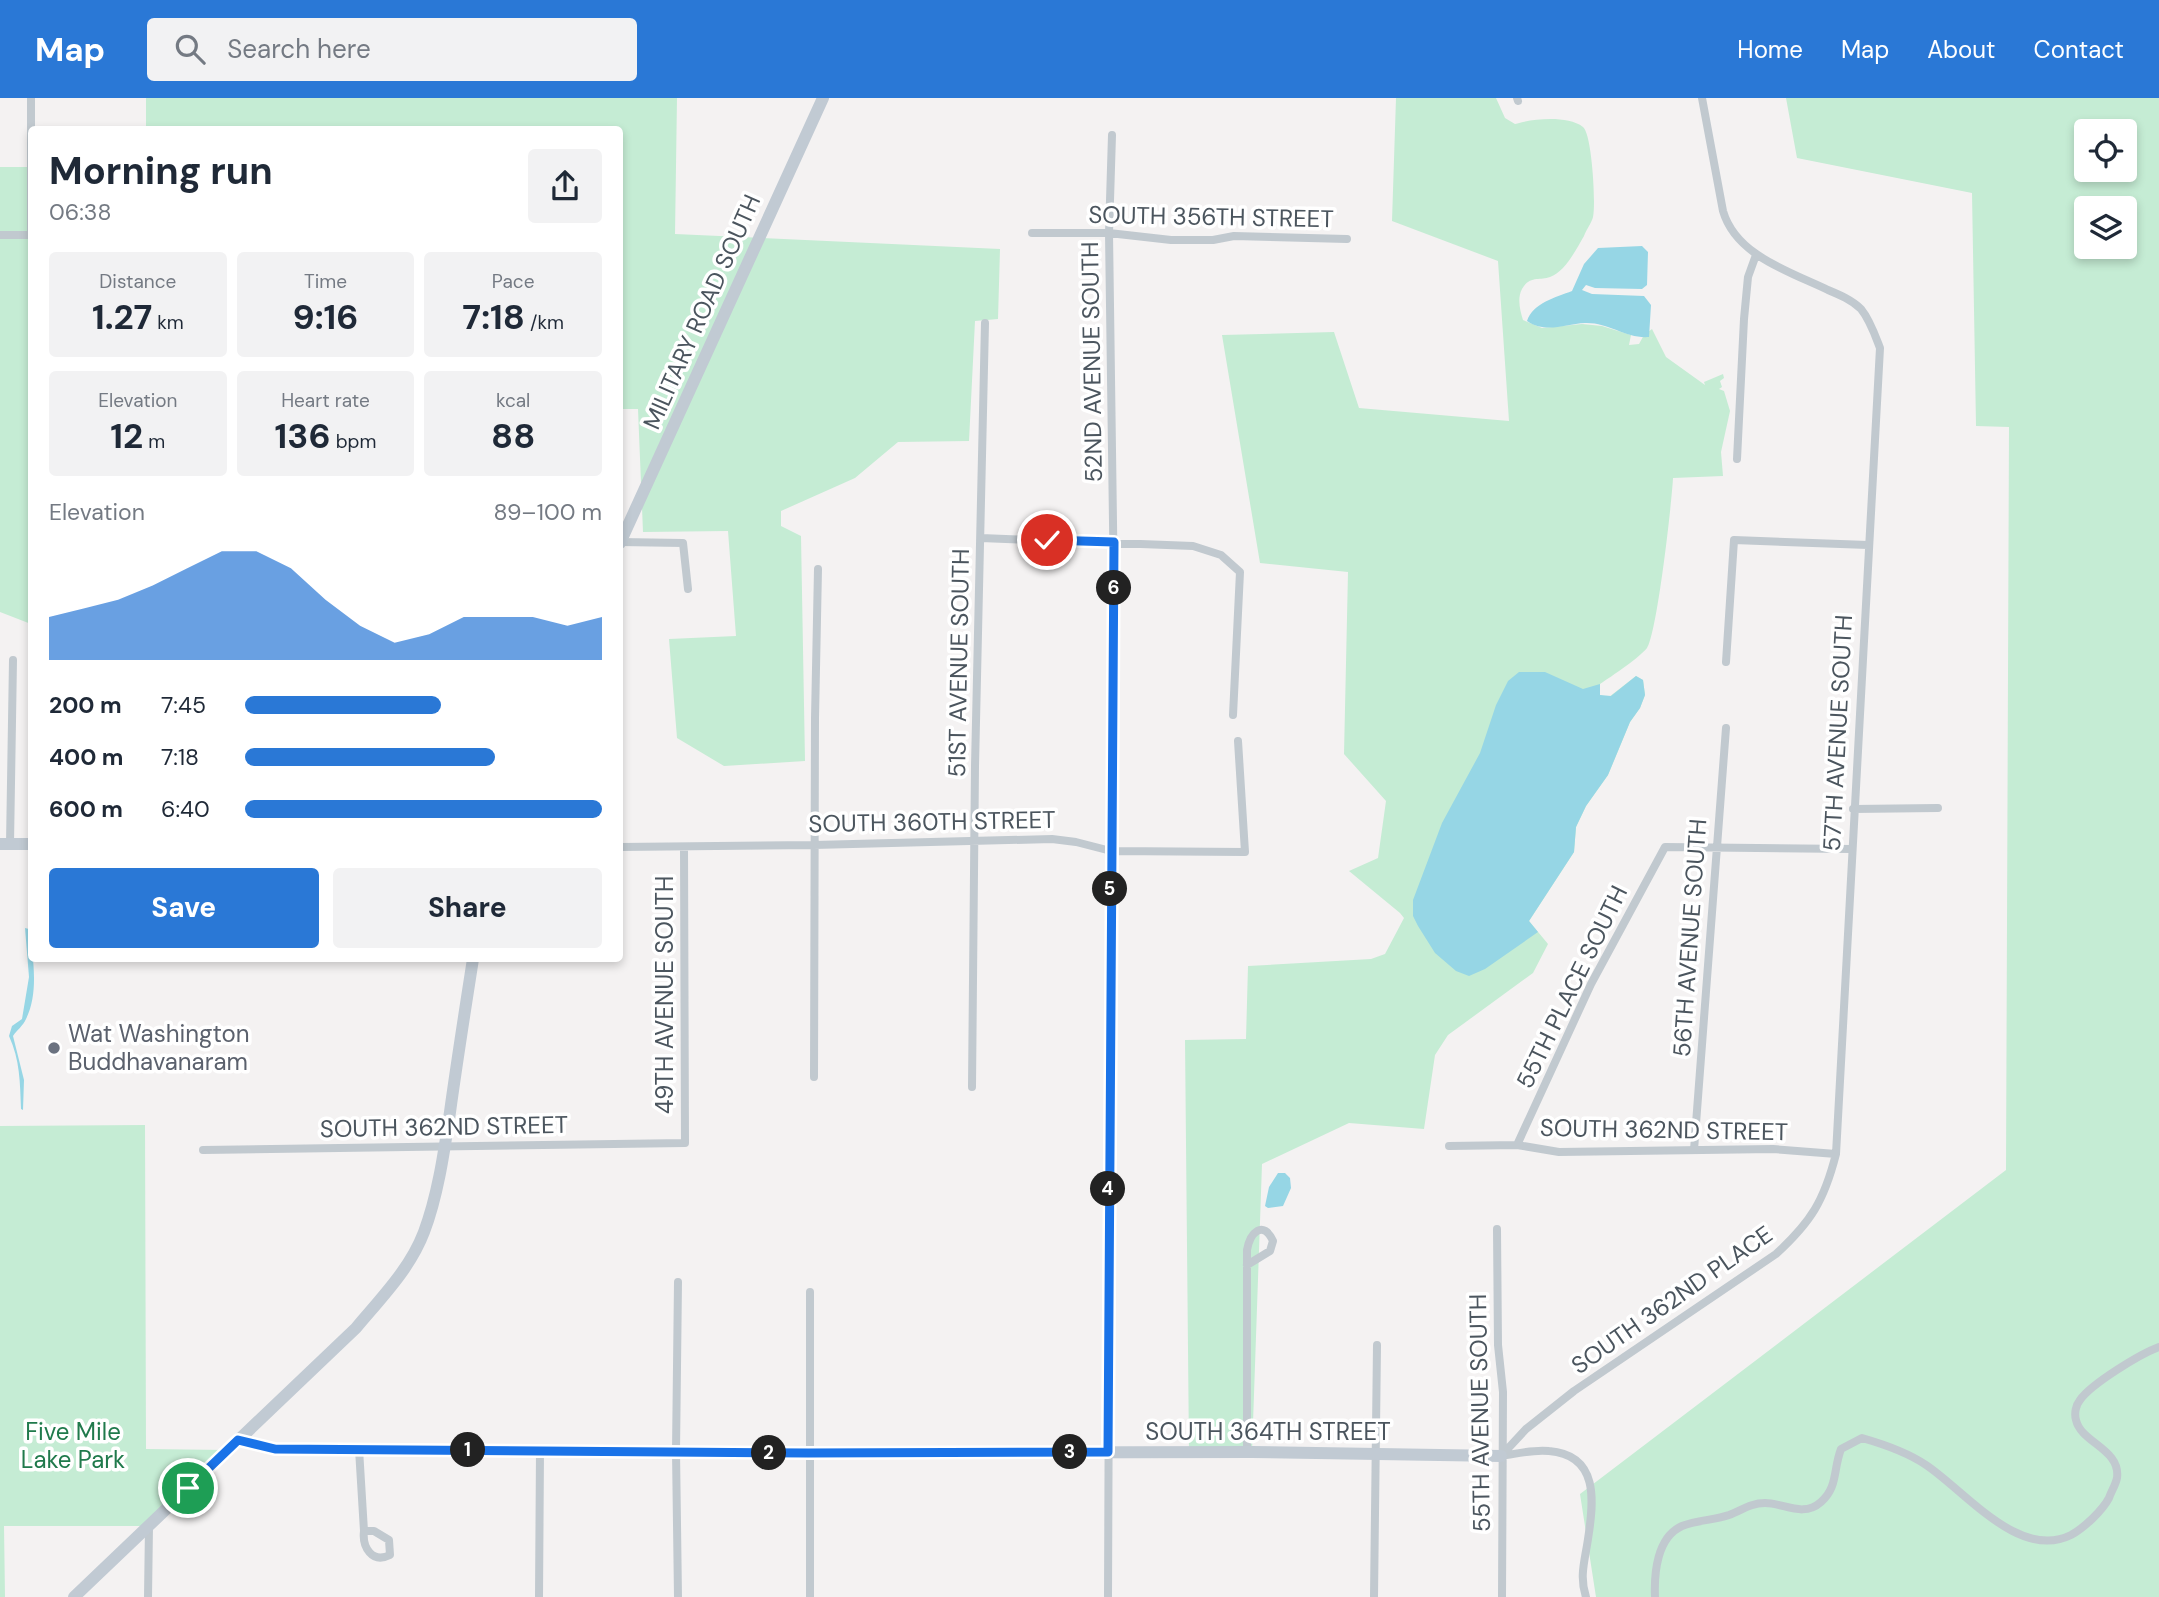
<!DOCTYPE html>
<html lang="en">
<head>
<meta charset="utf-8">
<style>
  :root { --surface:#fff; --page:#f2f2f3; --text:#1f2937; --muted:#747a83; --accent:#2a78d6 }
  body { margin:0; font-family:"DM Sans",sans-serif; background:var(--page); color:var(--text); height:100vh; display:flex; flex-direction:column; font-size:26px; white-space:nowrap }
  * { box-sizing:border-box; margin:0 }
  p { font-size:23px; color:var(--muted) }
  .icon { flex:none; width:38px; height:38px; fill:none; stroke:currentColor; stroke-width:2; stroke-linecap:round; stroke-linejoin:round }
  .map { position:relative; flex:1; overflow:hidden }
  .side { position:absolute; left:28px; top:28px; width:595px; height:836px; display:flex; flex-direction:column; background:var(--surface); border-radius:7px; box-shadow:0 4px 10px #0003 }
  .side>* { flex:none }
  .buttons { position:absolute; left:2074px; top:21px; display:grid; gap:14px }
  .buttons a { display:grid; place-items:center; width:63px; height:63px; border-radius:7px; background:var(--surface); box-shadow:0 4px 10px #0003; font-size:35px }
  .pin { position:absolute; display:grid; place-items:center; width:60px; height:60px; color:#fff; margin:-30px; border:4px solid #fff; border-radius:50%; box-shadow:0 2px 7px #0007 }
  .km { position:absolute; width:35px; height:35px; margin:-18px; border-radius:50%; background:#222; color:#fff; font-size:19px; line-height:35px; text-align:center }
  .round { display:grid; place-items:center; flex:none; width:74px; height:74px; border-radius:7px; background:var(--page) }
  .headline { display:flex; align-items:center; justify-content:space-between; height:119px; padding:0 21px }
  h1 { font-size:38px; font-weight:700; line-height:52px }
  .stats { display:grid; grid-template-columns:repeat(3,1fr); gap:10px; height:119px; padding:7px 21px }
  .stats div { display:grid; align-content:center; border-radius:7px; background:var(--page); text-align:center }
  .stats b { font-size:35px; font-weight:700 }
  .stats small { font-size:19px; font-weight:400 }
  .stats p { font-size:19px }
  .chart { height:196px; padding:14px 21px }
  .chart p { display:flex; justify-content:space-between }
  .chart svg { width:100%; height:126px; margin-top:7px; fill:var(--accent); opacity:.7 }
  .cta { display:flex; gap:14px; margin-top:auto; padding:14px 21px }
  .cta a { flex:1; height:80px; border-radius:7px; background:var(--accent); color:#fff; font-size:28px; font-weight:700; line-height:80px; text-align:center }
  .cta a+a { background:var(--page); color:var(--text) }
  ul { padding:0 21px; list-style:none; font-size:23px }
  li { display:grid; grid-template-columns:112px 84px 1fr; align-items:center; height:52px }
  li i { height:18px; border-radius:9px; background:var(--accent) }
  header { display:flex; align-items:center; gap:42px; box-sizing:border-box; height:98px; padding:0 35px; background:var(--accent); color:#fff }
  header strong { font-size:33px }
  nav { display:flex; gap:38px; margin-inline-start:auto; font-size:24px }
  .search { width:490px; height:63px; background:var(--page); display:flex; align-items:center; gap:18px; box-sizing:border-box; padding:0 24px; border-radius:7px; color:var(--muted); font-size:26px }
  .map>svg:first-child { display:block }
  .green { fill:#c5ecd4; fill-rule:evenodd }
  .water { fill:#96d6e5 }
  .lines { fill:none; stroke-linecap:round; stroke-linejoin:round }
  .street { stroke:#c1c9cf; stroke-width:8 }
  .secondary { stroke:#c1cad3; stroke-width:12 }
  .route-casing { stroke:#fff; stroke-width:14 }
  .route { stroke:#1a73e8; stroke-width:9 }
  .worship-dot { fill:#6b7280; stroke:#fff; stroke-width:2.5 }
  .labels { text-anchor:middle; stroke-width:7; stroke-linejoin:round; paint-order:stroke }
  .street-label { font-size:24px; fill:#4b555e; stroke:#fff }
  .worship-label { font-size:24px; fill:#5b616d; stroke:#fff; text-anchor:start }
  .park-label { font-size:24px; fill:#207a4c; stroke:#fff }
</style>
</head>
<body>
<header>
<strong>Map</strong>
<div class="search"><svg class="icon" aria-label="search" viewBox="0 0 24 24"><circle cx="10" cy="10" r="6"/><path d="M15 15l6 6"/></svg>Search here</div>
<nav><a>Home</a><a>Map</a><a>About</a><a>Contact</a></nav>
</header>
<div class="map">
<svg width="2159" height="1499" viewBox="0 0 2159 1499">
  <rect width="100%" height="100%" fill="#f4f2f2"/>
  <path class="green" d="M146,0h531l-2,136 325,15 -2,70 -23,2 -6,120 -71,1 -43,36 -74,33v15l20,10 4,225 -81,5 -47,-28 -8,-99 67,-3 -8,-105 -85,1 -5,-123h-18v-279l-474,-1z
    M1396,0h100l9,20 10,6c17,-5 52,-9 68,3 9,7 13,77 10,90 -1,5 -7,13 -9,19 -7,12 -19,36 -34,41 -10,4 -20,-2 -28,12 -5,9 -2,22 1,31l19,8 40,-4 20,2 29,9 -2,10 10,-1 5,-9 8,-6 14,28 39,28 -1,-3 19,-8 1,4 -4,3 2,6 -3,2 5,2 6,20 -9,41 2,24 -50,2c-1,23 -16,156 -26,170 -8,10 -35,28 -47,36l-1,11 10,2 27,-21 7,4 2,15 -5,13 -10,14 -22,53 -22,31 -10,21 -2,25 -45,69 19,23 -15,29 -85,62 -13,20 -11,74 -75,-6 -87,41 -10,288h-63l-4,-412 61,-1 2,-73 123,-7 14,-5 19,-36 -4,-5 -51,-42 29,-13 8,-57 -42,-47 4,-182 -88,-9 -38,-228 112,-3 25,76 150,13 -11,-160 -106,-40z
    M1786,0h373v1499h-563l-16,-103 426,-324 3,-743 -33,-1 -4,-233 -175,-35zM2086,33h38v39h-38zM2086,110h38v39h-38z
    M0,69h31v457l-31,-12z
    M145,1027l1,324 81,1 -78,76h-145l1,71h-5v-471z"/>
  <path class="water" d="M1642,148l6,6 -1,33 -5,4 -47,-1 -9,-3 -4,5 10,4 52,2 7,9 -2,32c-22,2 -41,-15 -64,-14 -20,1 -39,11 -58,-2 6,-18 29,-24 45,-30l12,-27 14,-16z
    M1519,574h26l38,17 17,-5v11l11,1 25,-20 7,4 2,15 -5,13 -10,14 -22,53 -22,31 -10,21 -2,25 -45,69 9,11 -53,37 -16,7 -13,-5 -21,-18 -17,-27 -5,-10v-16l29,-77 38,-70 16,-48 12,-24z
    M25,830l4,1 1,3c3,27 9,61 -4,87 -3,7 -9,11 -13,17l11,44 -1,30 -2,-1c-1,-27 -1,-49 -12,-73l3,-10 10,-7 7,-42z
    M1278,1075h7l5,5 1,10 -8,18 -15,2 -3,-2 4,-19z"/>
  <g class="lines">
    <path class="street" d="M31,0v137
      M1517,0l1,3
      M1032,135h77l62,7h42l21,-4 113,3
      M0,137h32
      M1737,361l7,-140 4,-42 8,-22
      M981,440l212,8 28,9 19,17 -7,143
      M620,444l63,1 5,46
      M1726,564l8,-122 134,5
      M1853,711l85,-1
      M10,746l3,-184
      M620,749l194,-2 238,-6 24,3 35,9 134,1 -7,-111
      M814,979l1,-359 3,-149
      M972,989l3,-321 10,-443
      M1517,1047l74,-161 74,-137 186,2
      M1449,1048l68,-1 42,7 214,-3 63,5
      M203,1052l482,-7 -1,-296
      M1694,1052l32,-422
      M1497,1131l1,116 5,47 -1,205
      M678,1184l-2,169 2,146
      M359,1351l5,82h10l15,9 1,15c-18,9 -28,-8 -26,-24
      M1247,1354v-202c3,-17 16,-31 26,-9l-3,10 -23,14
      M1501,1358l25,-27 48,-38 202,-137c35,-32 48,-53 60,-100l44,-806c-5,-13 -10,-28 -19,-39 -9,-9 -21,-14 -33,-19 -37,-18 -92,-34 -105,-79l-21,-113
      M1501,1358c15,-2 32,-7 48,-5 50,4 45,50 39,88 -3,21 -9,37 -2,58
      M148,1499l1,-71
      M539,1499l1,-146
      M810,1499v-305
      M1108,1499l3,-746 3,-256 -5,-362 3,-98
      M1374,1499l3,-252
      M1655,1499c-1,-24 2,-60 27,-71 15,-6 33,-6 47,-11 13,-5 22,-12 36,-12 19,0 38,15 56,-1 17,-15 12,-32 20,-53l21,-11c21,6 45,14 64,27 38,25 93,96 145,70 13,-7 31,-24 38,-37 2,-6 7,-14 8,-20 4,-29 -36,-35 -41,-58 -2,-7 0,-15 4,-20 11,-16 60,-46 79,-53"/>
    <path class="secondary" d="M620,445l203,-445
      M0,746h32
      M238,1342l37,9 533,4 444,-1 249,4
      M74,1499l282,-269c25,-30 54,-59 68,-96 14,-37 20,-80 26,-120 7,-51 15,-102 23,-153"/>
  </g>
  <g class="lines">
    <g class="route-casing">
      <path id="route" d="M188,1390l50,-48 37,9 533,4 300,-1 6,-910 -67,-2"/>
    </g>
    <use href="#route" class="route"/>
  </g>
  <circle class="worship-dot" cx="54" cy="950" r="7"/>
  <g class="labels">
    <g class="street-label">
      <text transform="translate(1211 119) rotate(1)" y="8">SOUTH 356TH STREET</text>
      <text transform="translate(702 214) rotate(-66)" y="8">MILITARY ROAD SOUTH</text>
      <text transform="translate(1092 264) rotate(-91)" y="8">52ND AVENUE SOUTH</text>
      <text transform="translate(959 565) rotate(-89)" y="8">51ST AVENUE SOUTH</text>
      <text transform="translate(1838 635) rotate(-87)" y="8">57TH AVENUE SOUTH</text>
      <text transform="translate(932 724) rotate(-1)" y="8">SOUTH 360TH STREET</text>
      <text transform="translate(1690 840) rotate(-86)" y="8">56TH AVENUE SOUTH</text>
      <text transform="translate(1572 889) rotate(-64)" y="8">55TH PLACE SOUTH</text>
      <text transform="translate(665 897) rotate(-90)" y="8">49TH AVENUE SOUTH</text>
      <text transform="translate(444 1029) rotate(-1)" y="8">SOUTH 362ND STREET</text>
      <text transform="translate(1664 1032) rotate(1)" y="8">SOUTH 362ND STREET</text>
      <text transform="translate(1672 1202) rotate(-35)" y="8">SOUTH 362ND PLACE</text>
      <text transform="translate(1480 1315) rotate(-91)" y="8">55TH AVENUE SOUTH</text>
      <text x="1268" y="1342">SOUTH 364TH STREET</text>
    </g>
    <g class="worship-label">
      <text x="68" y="944">Wat Washington<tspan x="68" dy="28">Buddhavanaram</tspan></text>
    </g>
    <g class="park-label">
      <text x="73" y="1342">Five Mile<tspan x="73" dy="28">Lake Park</tspan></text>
    </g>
  </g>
</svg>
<div class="buttons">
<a><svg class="icon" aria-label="locate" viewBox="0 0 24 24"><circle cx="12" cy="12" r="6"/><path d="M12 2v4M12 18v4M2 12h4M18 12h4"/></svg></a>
<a><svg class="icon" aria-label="layers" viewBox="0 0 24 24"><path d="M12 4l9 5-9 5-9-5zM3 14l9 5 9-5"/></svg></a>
</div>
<div class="pin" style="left:188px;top:1390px;background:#1e9e55"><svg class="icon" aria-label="arrive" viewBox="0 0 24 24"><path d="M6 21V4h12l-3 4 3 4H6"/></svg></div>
<div class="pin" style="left:1047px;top:442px;background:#d93025"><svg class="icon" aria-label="check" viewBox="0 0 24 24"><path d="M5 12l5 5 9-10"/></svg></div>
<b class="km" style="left:468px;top:1352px">1</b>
<b class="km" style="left:769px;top:1355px">2</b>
<b class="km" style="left:1070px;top:1354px">3</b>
<b class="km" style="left:1108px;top:1091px">4</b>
<b class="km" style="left:1110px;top:791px">5</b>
<b class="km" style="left:1114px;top:490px">6</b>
<section class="side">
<div class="headline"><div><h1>Morning run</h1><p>06:38</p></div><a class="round"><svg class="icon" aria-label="share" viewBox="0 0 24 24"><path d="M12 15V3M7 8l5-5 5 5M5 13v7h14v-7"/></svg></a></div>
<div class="stats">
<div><p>Distance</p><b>1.27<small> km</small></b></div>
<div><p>Time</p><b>9:16</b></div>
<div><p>Pace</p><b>7:18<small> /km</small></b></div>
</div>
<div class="stats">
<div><p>Elevation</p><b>12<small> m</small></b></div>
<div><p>Heart rate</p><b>136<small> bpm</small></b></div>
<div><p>kcal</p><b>88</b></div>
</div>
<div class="chart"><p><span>Elevation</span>89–100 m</p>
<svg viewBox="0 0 160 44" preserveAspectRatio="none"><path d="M0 44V29L10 26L20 23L30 18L40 12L50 6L60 6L70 12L80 23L90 32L100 38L110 35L120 29L130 29L140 29L150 32L160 29V44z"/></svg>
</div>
<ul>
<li><b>200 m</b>7:45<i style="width:55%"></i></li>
<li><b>400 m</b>7:18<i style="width:70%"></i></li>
<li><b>600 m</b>6:40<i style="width:100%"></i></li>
</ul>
<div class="cta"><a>Save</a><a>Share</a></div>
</section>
</div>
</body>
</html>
